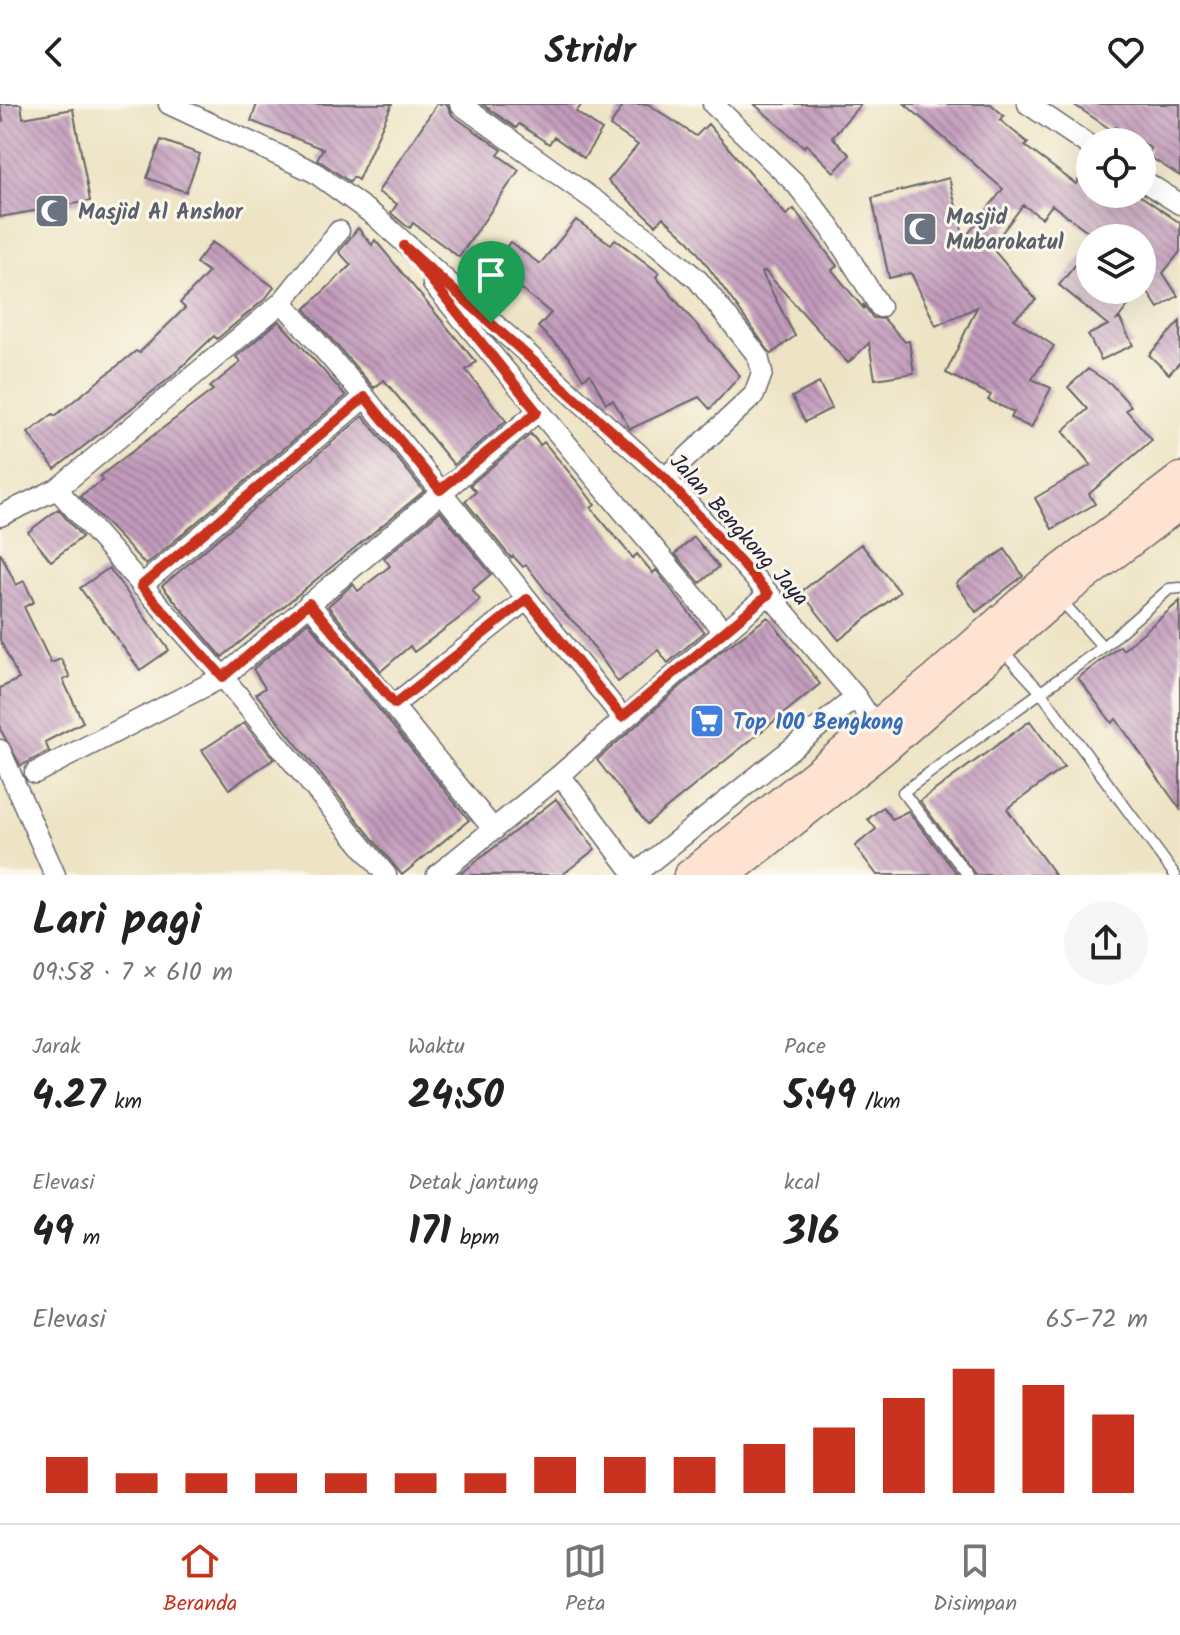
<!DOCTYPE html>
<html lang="id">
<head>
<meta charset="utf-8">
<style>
  :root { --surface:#fff; --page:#f6f6f6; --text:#222; --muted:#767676; --line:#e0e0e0; --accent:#c8321e }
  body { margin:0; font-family:Kalam,sans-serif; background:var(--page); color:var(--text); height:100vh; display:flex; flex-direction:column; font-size:30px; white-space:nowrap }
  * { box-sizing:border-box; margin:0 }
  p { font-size:26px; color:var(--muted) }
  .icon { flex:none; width:44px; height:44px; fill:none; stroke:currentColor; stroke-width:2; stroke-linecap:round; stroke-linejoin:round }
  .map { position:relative; height:771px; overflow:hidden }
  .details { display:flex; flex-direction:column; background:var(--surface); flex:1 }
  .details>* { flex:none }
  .fabs { position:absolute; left:1076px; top:24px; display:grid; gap:16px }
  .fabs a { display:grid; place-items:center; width:80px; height:80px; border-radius:50%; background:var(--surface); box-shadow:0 8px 32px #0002; font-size:40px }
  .pin { position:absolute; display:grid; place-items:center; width:68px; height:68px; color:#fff; margin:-82px -34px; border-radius:50% 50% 50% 0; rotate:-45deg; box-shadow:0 0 8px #0007 }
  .pin .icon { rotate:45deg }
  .round { display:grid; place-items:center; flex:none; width:84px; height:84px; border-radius:42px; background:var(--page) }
  .overview { display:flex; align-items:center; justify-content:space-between; height:136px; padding:0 32px }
  h1 { font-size:44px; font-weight:800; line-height:60px }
  .stats { display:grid; grid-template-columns:repeat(3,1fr); gap:12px; height:136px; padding:8px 32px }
  .stats div { display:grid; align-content:center }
  .stats b { font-size:40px; font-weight:800 }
  .stats small { font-size:22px; font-weight:400 }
  .stats p { font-size:22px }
  .chart { height:224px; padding:16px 32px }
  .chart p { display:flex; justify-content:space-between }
  .chart svg { width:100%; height:144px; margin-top:8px; stroke:var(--accent); stroke-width:6 }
  header { display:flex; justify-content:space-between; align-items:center; height:104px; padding:0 32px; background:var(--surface); font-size:36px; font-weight:800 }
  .menu { display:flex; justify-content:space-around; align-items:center; height:112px; border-top:2px solid var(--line); background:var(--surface); font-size:22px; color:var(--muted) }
  .menu a { display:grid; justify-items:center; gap:4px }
  .menu .active { color:var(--accent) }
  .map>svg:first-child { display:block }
  .building { fill:url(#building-back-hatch) }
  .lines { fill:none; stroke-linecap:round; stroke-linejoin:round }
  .lane-casing { stroke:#69666b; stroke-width:13 }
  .street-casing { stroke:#69666b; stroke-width:23 }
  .secondary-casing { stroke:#69666b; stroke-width:31 }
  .lane { stroke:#fff; stroke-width:10 }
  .street { stroke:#fff; stroke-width:20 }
  .secondary { stroke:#fee3d2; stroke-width:28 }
  .route-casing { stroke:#fff; stroke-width:16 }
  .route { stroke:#c8321e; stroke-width:10 }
  .labels { text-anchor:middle; stroke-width:6; stroke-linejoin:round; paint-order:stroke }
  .worship-label { font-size:22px; font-weight:bold; fill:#5b616d; stroke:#fbf7ec; text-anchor:start }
  .street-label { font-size:22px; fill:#22223b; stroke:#fbf7ec }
  .shop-label { font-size:22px; font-weight:bold; fill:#366cbe; stroke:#fbf7ec; text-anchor:start }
</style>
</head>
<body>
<header><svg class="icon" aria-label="back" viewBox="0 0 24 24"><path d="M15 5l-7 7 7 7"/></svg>Stridr<svg class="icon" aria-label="heart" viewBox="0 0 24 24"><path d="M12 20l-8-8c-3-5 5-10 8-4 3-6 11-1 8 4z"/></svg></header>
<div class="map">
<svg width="1180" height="771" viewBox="0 0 1180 771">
  <defs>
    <pattern id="building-back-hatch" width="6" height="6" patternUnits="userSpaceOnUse" patternTransform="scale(2)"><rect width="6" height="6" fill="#c19abb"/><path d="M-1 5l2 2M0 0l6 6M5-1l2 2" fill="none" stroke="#9c7d99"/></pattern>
  </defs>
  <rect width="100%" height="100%" fill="#fbf7ec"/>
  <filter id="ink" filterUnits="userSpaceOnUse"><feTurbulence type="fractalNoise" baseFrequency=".0125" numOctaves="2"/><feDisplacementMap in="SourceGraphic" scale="16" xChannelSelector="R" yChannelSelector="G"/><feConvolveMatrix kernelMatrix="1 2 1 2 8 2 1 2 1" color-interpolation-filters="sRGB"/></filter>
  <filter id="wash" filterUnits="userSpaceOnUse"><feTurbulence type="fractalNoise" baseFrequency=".006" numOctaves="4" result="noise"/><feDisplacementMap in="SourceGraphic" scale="32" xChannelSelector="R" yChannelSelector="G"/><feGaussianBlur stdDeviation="1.8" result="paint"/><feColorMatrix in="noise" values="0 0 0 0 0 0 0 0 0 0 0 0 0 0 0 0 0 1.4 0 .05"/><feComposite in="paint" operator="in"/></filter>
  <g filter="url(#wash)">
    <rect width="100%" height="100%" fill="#eee4c5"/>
    <g id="blocks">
      <path class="building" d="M0,0h21l2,14 50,-9 17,92 -90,16v-95l3,-1z
        M257,0h135l-34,76 -5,-3 -3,5 -33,-23 6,-10 -72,-28z
        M437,0h10l5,11 50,35 -4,5 21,15 -60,87 -46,-34 -3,5 -5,-3 -14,-12 6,-9 -19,-12z
        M482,0h100l-6,8 26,18 -18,28 -30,-21 -5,7 -30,-20 -3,4z
        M624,0h24l48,32 12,-12 78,91 8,-6 43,57 -5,4 32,39 -1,-5 10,14 11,1 21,23 4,-1 5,32 -39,6 -6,-36 -21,20 -83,-92 -3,2 33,63 -24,18 -81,-112 -27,-25 -7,8 -48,-44 30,-36 -28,-19z
        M754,0h107l-29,33 18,18 -16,17 -28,-28 -2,3z
        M905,0h86l13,12 -4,4 28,23 -3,3 51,38 14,-20v30h48l42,29v29l-17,21 15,23 -20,12 -16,-25v-45h-45l-45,-33 -10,13 -19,-13 -32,42 45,53 -22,19 40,27 -22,33 19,9 -20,40 -20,-10 3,-6 -26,-12 3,-5 -45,-22 31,-66 -41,19 -25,-53 -22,5 -17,-80 77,-20 15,61 39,-50z
        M1073,0h107v72l-33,-21 4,-6 -9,-7 -26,-15 -3,4z
        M161,36l39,14 -14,38 -39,-14z
        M576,116l35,24 4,-5 44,34 -3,4 84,99 -30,33 -11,-12 -69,32 -17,-29 -7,3 -16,-29 -7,5 -14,-22 -31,-30 13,-14 -59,-47 18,-24 30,22z
        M358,124l14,17 3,-5 101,122 -10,8 40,51 -52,44 -70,-85 -10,8 -69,-79 46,-44 -12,-13z
        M212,138l62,45 -8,11 -49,41 -3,-3 -43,41 -116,92 -27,-36 25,-19 2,2 81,-65 3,2 46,-45 -5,-5 29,-31 -13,-9z
        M1090,143v43h50l-23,30 3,-1 13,26 -32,15 -13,-25 20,-10 -49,-40z
        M279,217l67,75 -200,169 -66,-69 23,-16 -3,-4 113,-86 -3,-3 31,-25 -5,-5z
        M1180,217v41l-11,12 -20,-19z
        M1088,265l23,15 20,22 -5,4 26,30 -63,54 6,10 -43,25 -17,-31 56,-33 -28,-34 25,-22 -20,-22z
        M819,279l13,25 -27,14 -13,-25z
        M363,312l61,75 -202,166 -60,-71z
        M531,330l9,11 4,-3 36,43 15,20 -4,3 42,50 4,-4 16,19 3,-3 48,62 -36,31 -10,-13 -40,32 -38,-54 -18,-17 -36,-46 -3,2 -10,-11 -2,2 -46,-57 11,-9 -6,-7z
        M58,405l24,28 -31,24 -23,-29z
        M440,407l51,63 -19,16 8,10 -19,17 -47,35 -4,-6 -29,25 -53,-65 25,-22 5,7 32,-25 -6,-8z
        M694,433l25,30 -19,16 -25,-29z
        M861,440l39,48 -61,48 -38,-48z
        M1005,445l18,27 -47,36 -20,-29z
        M0,448l16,33 8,-4 10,21 -10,5 27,56 10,-4 9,18 -7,3 20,42 -38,20 4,9 -28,15 -21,-37v-41l19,-9 -19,-39z
        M109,464l60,82 -29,20 -60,-82z
        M1180,497v208l-64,-90 -4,4 -34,-45 42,-32 3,4z
        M768,513l52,67 -173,140 -50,-64 123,-108z
        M308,518l161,198 -67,55 -146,-181 9,-6 -12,-19z
        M1030,617l34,46 -57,42 48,66h-79l-56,-74z
        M244,619l30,36 -45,30 -27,-39z
        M556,695l39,50 -33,26h-103z
        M883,703l9,12 16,-8 50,64h-81l-22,-29 21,-17 -8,-10z"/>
    </g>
  </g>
  <g filter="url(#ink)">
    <use href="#blocks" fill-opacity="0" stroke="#69666b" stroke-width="2"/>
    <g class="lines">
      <g class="lane-casing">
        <path id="lane" d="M1059,494l44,49
          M1001,545l39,42 135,184
          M968,771l-65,-83 200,-145 66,-58 11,-1"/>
      </g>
      <g class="street-casing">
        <path id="street" d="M169,0l145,68 62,45 289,261 104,116 87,103 17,26
          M460,0l197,141 41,35 60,76 4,17 -8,22 -89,83
          M713,0l83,80 34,43 50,80
          M1028,0l62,42
          M1142,76l38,24
          M433,180l291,348 45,-38
          M282,198l83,95 257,320
          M57,385l166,188 163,198
          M0,412l57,-27 225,-187 57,-71
          M141,482l224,-189
          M309,499l185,227
          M395,600l132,-105
          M0,646l55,125
          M35,669l188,-96 314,-265
          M560,671l75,100
          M437,771l123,-100 164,-143
          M634,771l222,-178"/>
      </g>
      <g class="secondary-casing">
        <path id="secondary" d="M688,771l246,-197 106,-94 140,-107
          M727,771l156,-124 176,-154 121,-92"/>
      </g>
      <use href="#lane" class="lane"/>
      <use href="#street" class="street"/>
      <use href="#secondary" class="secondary"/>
    </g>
  </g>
  <g class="lines" filter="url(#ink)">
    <g class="route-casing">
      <path id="route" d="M404,142l261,232 104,116 -147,123 -95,-118 -132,105 -86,-101 -86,74 -82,-91 224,-189 75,93 97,-78z"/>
    </g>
    <use href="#route" class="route"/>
  </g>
  <defs>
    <g id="mosque-square" transform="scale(1.8)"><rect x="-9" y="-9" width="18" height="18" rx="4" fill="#6b7280" stroke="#fbf7ec"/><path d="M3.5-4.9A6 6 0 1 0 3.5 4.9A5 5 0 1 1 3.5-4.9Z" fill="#fff"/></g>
    <g id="supermarket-square" transform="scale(1.8)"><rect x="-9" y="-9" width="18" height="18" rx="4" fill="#3f7fe0" stroke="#fbf7ec"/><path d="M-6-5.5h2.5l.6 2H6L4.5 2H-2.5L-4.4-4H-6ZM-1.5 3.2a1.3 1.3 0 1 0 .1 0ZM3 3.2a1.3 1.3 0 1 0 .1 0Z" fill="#fff"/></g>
  </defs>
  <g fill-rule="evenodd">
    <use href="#mosque-square" x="52" y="107"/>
    <use href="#mosque-square" x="920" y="125"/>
    <use href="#supermarket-square" x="707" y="617"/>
  </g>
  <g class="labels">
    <g class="worship-label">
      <text x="78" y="115">Masjid Al Anshor</text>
      <text x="946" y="120">Masjid<tspan x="946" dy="25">Mubarokatul</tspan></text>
    </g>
    <g class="street-label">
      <text transform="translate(740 425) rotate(48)" y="8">Jalan Bengkong Jaya</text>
    </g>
    <g class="shop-label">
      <text x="733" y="625">Top 100 Bengkong</text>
    </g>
  </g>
</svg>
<div class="fabs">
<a><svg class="icon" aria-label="locate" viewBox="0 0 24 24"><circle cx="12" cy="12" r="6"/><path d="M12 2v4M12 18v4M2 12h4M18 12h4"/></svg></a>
<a><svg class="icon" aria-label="layers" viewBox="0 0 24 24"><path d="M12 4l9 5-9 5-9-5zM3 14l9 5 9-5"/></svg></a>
</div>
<div class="pin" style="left:491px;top:219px;background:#1e9e55"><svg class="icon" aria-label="arrive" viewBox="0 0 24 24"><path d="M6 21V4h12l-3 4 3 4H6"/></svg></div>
</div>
<section class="details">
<div class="overview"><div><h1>Lari pagi</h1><p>09:58 · 7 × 610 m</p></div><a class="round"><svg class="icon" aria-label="share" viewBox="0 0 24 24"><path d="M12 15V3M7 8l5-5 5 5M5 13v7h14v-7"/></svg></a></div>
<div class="stats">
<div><p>Jarak</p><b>4.27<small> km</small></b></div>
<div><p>Waktu</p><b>24:50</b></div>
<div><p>Pace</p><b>5:49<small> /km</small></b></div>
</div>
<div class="stats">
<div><p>Elevasi</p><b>49<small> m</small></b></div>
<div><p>Detak jantung</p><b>171<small> bpm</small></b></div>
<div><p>kcal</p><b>316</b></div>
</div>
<div class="chart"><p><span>Elevasi</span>65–72 m</p>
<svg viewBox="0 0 160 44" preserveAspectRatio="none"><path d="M5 44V33M15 44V38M25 44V38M35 44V38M45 44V38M55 44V38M65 44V38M75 44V33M85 44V33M95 44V33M105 44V29M115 44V24M125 44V15M135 44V6M145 44V11M155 44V20"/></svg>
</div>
</section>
<nav class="menu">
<a class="active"><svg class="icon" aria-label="home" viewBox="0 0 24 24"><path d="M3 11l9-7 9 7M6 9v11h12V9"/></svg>Beranda</a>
<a><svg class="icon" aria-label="map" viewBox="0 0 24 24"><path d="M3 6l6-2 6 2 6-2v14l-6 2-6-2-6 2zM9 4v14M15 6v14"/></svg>Peta</a>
<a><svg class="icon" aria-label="saved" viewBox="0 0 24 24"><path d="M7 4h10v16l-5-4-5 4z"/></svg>Disimpan</a>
</nav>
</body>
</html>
